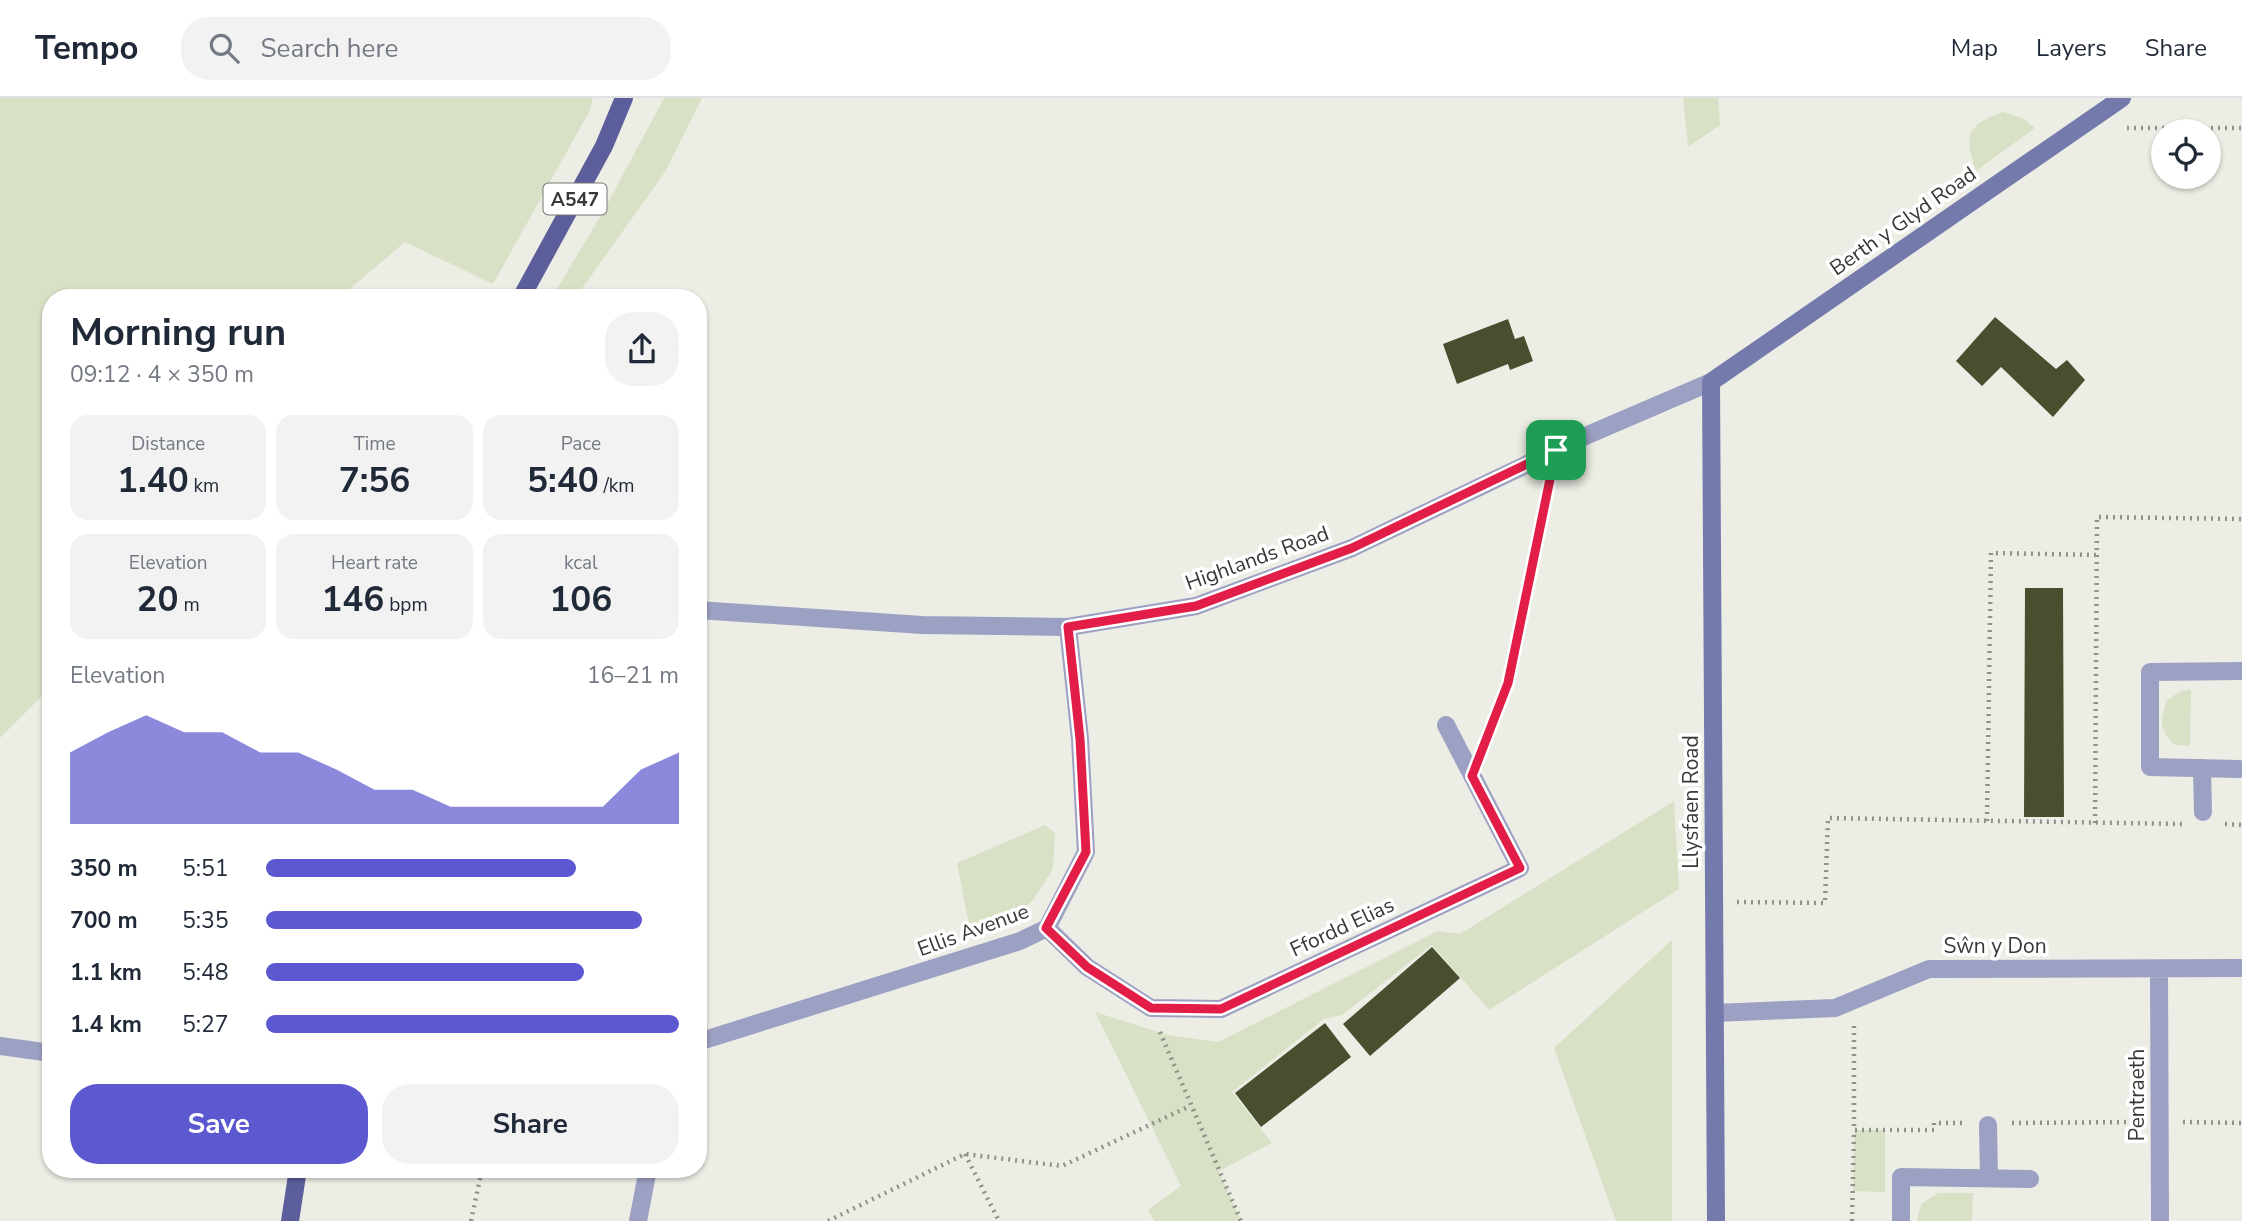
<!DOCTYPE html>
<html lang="en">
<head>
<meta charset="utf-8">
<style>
  :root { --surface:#fff; --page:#f2f2f3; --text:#1f2937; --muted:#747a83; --line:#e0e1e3; --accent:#5c58d0 }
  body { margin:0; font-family:"Nunito Sans",sans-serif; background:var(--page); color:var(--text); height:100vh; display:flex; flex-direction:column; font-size:26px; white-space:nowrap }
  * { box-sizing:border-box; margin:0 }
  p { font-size:23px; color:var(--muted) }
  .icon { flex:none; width:38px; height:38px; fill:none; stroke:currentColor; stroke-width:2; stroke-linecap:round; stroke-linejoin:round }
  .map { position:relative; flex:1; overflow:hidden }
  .details { position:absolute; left:42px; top:191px; width:665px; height:889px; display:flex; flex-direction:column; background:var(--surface); border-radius:28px; box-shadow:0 2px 5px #0004 }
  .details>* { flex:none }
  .buttons { position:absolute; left:2151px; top:21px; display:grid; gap:14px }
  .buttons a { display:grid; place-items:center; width:70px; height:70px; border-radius:50%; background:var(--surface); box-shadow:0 2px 5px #0004; font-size:35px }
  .pin { position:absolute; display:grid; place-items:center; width:60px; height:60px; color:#fff; margin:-30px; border-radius:14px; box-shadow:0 4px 10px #0006 }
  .round { display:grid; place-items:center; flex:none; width:74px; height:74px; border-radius:28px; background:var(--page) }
  .head { display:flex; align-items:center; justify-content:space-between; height:119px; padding:0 28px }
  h1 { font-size:38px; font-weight:700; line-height:52px }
  .metrics { display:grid; grid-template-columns:repeat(3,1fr); gap:10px; height:119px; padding:7px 28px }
  .metrics div { display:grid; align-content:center; border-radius:18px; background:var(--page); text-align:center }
  .metrics b { font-size:35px; font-weight:700 }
  .metrics small { font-size:19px; font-weight:400 }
  .metrics p { font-size:19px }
  .chart { height:196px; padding:14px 28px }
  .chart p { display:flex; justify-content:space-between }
  .chart svg { width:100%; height:126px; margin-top:7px; fill:var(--accent); opacity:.7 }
  .primary-button { display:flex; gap:14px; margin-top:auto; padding:14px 28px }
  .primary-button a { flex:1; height:80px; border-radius:28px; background:var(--accent); color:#fff; font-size:28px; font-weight:700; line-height:80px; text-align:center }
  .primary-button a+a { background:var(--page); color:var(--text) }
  ul { padding:0 28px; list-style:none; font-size:23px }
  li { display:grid; grid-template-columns:112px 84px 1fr; align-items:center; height:52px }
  li i { height:18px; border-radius:9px; background:var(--accent) }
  header { display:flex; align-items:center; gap:42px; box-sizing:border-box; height:98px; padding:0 35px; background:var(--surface); border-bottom:2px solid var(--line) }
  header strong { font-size:33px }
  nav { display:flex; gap:38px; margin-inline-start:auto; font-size:24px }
  .search { width:490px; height:63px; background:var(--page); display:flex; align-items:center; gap:18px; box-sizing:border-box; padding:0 24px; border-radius:28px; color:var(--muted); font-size:26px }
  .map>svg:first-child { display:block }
  .green { fill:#d8e0c5 }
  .building { fill:#474f2e }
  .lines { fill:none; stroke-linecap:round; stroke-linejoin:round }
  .path { stroke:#8f918b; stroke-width:4.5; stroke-dasharray:2 5; stroke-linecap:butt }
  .street { stroke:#9ca0c2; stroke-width:18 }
  .secondary { stroke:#757aac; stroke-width:18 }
  .primary { stroke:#5b5e9b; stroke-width:18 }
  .route-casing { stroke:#fff; stroke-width:14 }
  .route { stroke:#e11d48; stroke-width:9 }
  .labels { text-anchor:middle; stroke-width:7; stroke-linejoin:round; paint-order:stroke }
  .shield { fill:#fff; stroke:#747472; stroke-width:2 }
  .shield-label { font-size:19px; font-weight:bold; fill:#383936 }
  .street-label { font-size:21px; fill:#383936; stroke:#fff }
</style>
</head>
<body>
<header>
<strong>Tempo</strong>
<div class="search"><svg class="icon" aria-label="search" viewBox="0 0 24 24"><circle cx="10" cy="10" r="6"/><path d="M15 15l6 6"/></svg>Search here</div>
<nav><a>Map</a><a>Layers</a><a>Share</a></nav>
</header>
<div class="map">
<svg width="2242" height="1123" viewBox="0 0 2242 1123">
  <rect width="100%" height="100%" fill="#eceee5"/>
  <path class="green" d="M0,0h593l-4,14 -96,172 -88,-42 -65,55 -289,1v389l-51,51z
    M664,0h38l-37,74 -89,125h-24l51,-85z
    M1683,0h35l2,27 -32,22z
    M2003,14l21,7 11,9 -59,43c-13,-36 -9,-46 27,-59z
    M2191,592l-1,56 -15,-1c-17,-16 -15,-24 -8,-45l14,-9z
    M1674,703l5,88 -190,121 -57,-65 -90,70 -18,4 -92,73 40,51 -53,28 22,50h-87l-6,-11 33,-24 -86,-174 73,23 50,7 220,-111 22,3z
    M1045,727l10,8 -2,36 -19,30 -22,21 -42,10 -13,-67z
    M1672,842v281h-56l-62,-173z
    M1854,1032h31v62l-32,-1z
    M1938,1095h35l-1,28h-55l4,-17z"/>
  <path class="building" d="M1995,219l61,52 11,-9 18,20 -32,37 -52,-50 -19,19 -26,-25z
    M1508,221l7,20 9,-3 9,25 -23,9 -2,-6 -51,20 -14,-40z
    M2025,490h38l1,229h-40z
    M1432,849l28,31 -90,78 -27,-32z
    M1325,925l26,34 -90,70 -26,-34z"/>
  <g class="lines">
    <path class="path" d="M2127,30h115
      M1484,646l24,-61 41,-201
      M1987,723l4,-268 106,2
      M2095,725l2,-306 145,2
      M2225,726l17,1
      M1737,804l88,1 3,-85 354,6
      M1854,928v104h80v-7h31
      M1160,934l81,189
      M2183,1024l59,1
      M2012,1025l124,-1
      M965,1056l34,67
      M471,1123l11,-52
      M828,1123l137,-67 97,12 128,-60
      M1852,1123l2,-91"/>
    <path class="street" d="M698,512l224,15 146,2 128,-21 156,-58 238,-114 121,-52
      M2202,670l1,44
      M2239,671l-89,-2v-95l92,-1
      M1047,830l40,39 64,41 70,1 299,-141 -74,-143
      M2159,871l1,252
      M1715,915l120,-5 94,-39 313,-1
      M698,944l322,-101 27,-13 39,-76 -6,-113 -12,-112
      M0,948l51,7
      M1988,1027l1,53
      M638,1123l10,-52
      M1901,1123v-44l129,2"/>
    <path class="secondary" d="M1716,1123l-5,-839 411,-284"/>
    <path class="primary" d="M521,200l83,-152 20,-48
      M290,1123l8,-52"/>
  </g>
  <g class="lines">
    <g class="route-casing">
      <path id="route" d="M1556,352l-48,233 -36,93 48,92 -299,141 -70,-1 -64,-41 -41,-39 40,-76 -6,-113 -12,-112 128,-21 156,-58z"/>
    </g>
    <use href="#route" class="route"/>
  </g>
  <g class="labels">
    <rect class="shield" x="543.5" y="85.5" width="63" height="31" rx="5"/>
    <g class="shield-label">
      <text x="575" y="108">A547</text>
    </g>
    <g class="street-label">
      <text transform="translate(1903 123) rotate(-35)" y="7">Berth y Glyd Road</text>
      <text transform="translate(1257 460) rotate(-20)" y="7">Highlands Road</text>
      <text transform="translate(1691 704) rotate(-90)" y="7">Llysfaen Road</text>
      <text transform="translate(1342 829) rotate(-25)" y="7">Ffordd Elias</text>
      <text transform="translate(973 832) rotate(-20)" y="7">Ellis Avenue</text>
      <text x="1995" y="855">Sŵn y Don</text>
      <text transform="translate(2137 997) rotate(-90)" y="7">Pentraeth</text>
    </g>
  </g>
</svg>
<div class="buttons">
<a><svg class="icon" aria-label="locate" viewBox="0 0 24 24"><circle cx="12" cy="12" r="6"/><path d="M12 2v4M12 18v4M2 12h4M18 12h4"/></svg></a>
</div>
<div class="pin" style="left:1556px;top:352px;background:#1e9e55"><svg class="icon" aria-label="arrive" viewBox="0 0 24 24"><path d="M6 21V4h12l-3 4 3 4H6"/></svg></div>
<section class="details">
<div class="head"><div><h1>Morning run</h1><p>09:12 · 4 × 350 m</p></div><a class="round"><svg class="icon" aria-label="share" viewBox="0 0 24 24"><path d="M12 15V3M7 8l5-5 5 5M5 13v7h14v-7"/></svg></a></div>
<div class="metrics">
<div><p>Distance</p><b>1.40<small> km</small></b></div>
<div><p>Time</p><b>7:56</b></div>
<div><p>Pace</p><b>5:40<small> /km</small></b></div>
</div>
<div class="metrics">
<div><p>Elevation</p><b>20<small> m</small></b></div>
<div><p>Heart rate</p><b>146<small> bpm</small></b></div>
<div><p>kcal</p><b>106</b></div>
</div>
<div class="chart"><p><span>Elevation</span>16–21 m</p>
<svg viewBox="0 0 160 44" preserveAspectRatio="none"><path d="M0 44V19L10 12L20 6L30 12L40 12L50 19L60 19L70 25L80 32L90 32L100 38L110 38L120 38L130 38L140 38L150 25L160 19V44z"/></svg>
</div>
<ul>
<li><b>350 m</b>5:51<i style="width:75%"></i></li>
<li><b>700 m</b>5:35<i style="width:91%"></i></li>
<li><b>1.1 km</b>5:48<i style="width:77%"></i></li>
<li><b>1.4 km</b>5:27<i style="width:100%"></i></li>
</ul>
<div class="primary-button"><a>Save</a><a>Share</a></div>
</section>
</div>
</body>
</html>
